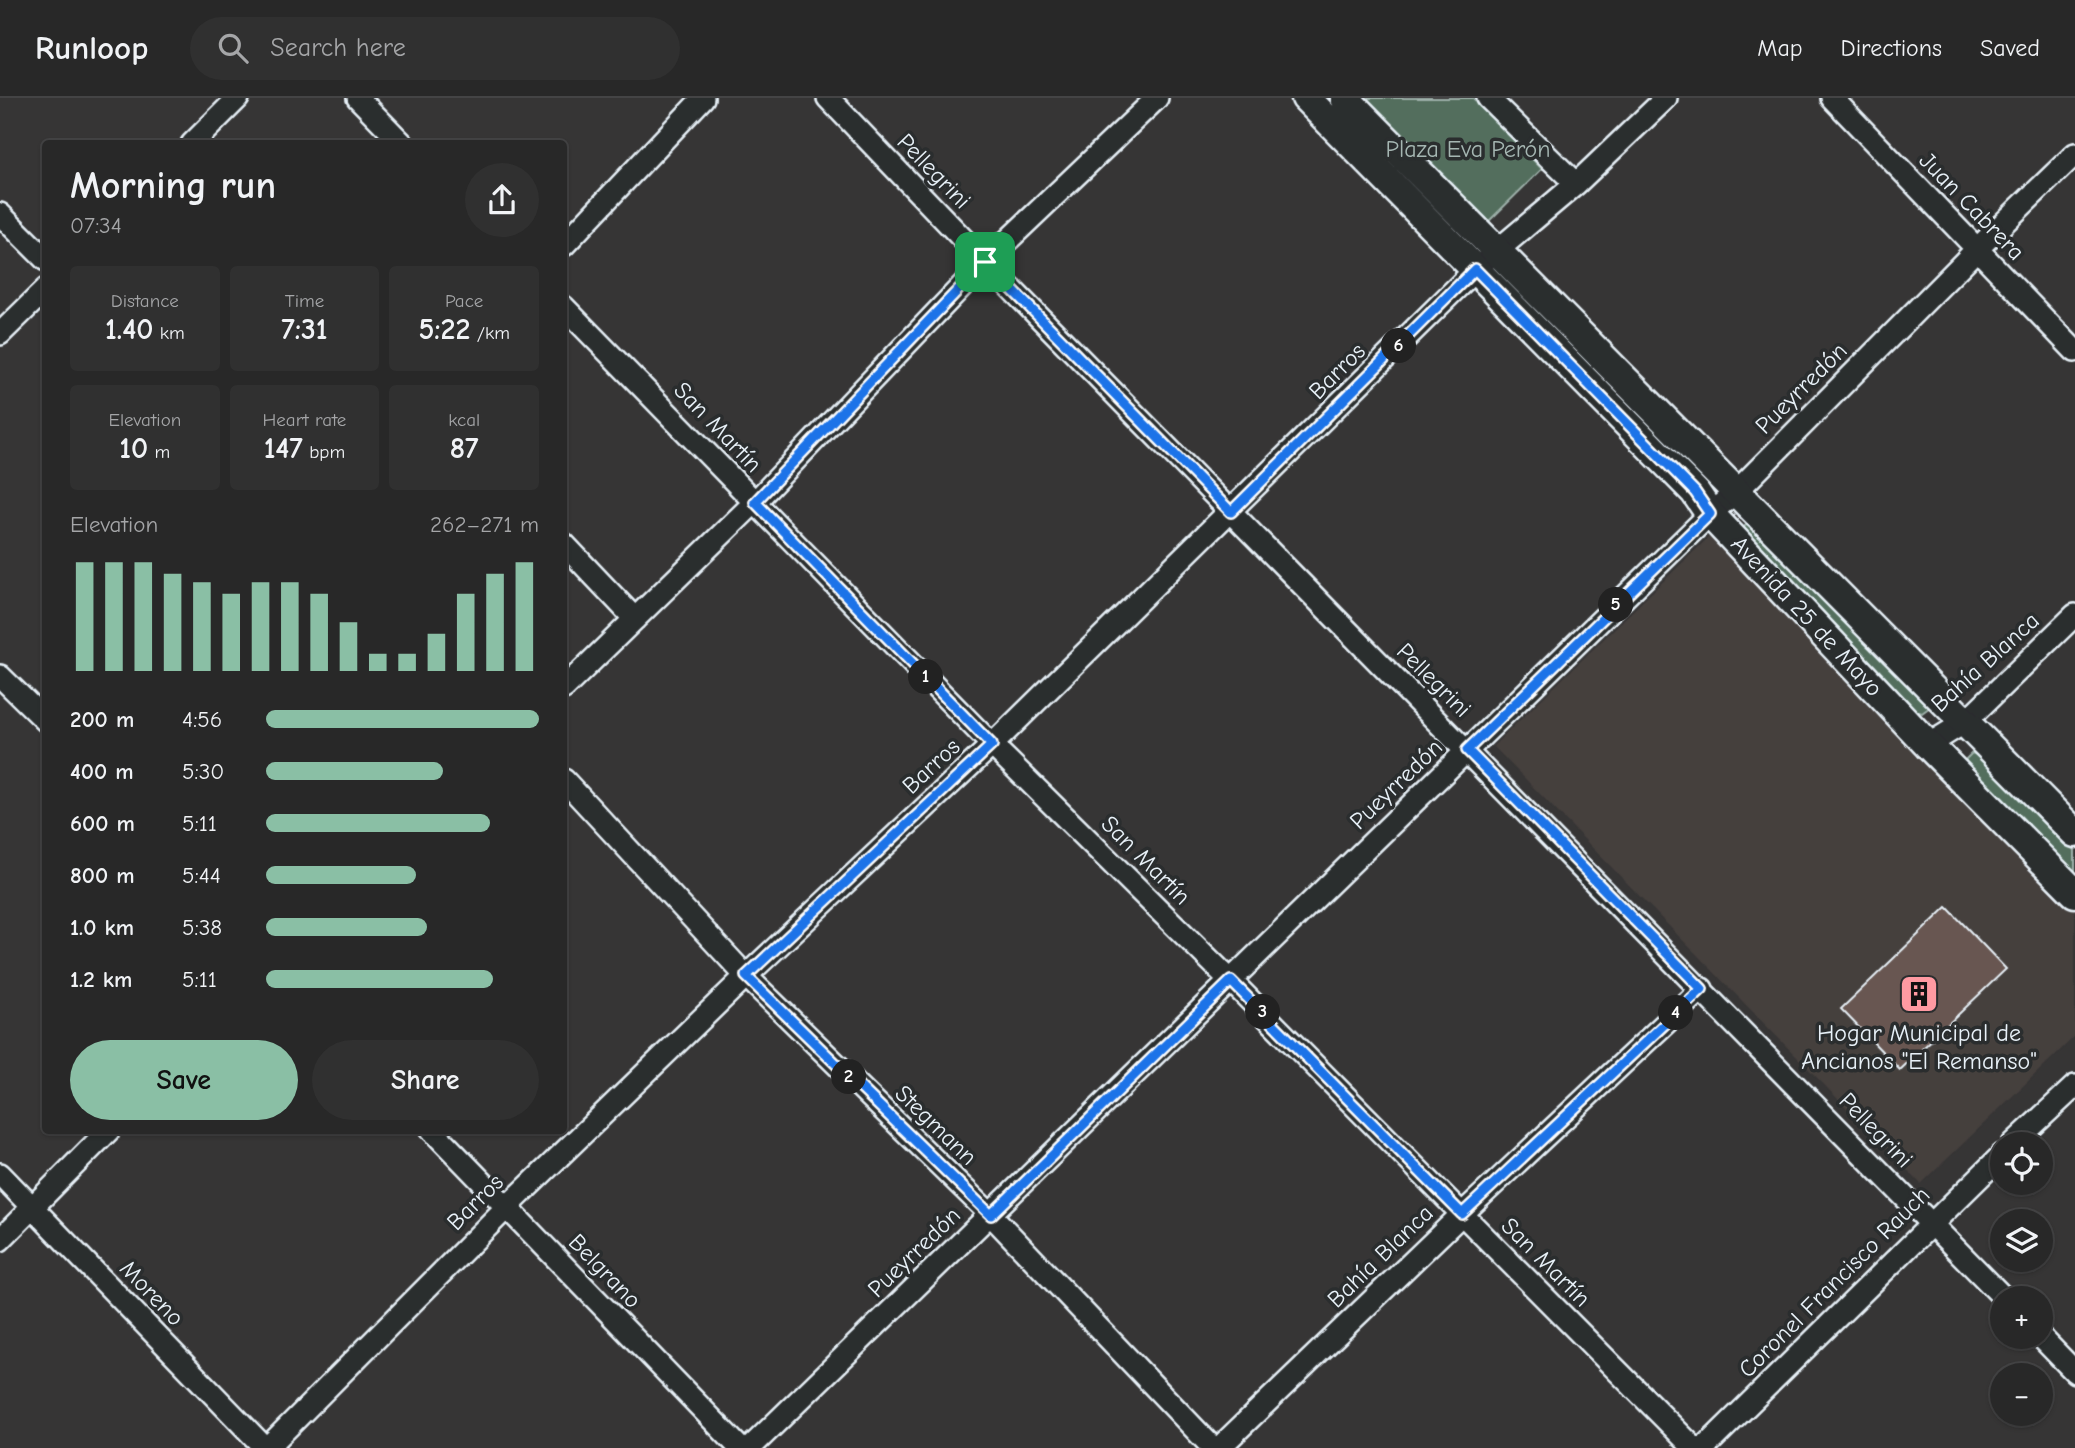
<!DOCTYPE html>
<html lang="en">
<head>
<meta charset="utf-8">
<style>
  :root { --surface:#282828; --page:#303030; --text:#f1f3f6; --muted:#a5a6a8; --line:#444445; --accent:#8abfa5 }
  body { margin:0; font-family:"Comic Neue",sans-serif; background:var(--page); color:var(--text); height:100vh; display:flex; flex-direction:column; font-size:26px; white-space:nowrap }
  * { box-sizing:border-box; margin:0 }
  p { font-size:23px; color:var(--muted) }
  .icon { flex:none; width:38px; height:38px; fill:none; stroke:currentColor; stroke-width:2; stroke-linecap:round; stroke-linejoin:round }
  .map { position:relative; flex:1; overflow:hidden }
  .sheet { position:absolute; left:42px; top:42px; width:525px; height:994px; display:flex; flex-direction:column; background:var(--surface); border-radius:7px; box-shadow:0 2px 5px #0004,0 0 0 2px var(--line) }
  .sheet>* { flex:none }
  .fabs { position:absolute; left:1990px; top:1034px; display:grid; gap:14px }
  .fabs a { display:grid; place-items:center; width:63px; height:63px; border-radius:50%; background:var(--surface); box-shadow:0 2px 5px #0004,0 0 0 2px var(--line); font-size:35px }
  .pin { position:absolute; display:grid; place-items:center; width:60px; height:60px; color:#fff; margin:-30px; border-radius:14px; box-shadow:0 4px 10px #0006 }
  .km { position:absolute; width:35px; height:35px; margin:-18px; border-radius:50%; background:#222; color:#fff; font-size:19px; line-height:35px; text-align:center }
  .round { display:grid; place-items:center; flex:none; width:74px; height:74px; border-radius:37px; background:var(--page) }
  .headline { display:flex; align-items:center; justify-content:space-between; height:119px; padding:0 28px }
  h1 { font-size:38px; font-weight:800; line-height:52px }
  .stats { display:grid; grid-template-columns:repeat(3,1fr); gap:10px; height:119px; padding:7px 28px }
  .stats div { display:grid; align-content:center; border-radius:7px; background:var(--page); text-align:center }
  .stats b { font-size:30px; font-weight:800 }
  .stats small { font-size:19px; font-weight:400 }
  .stats p { font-size:19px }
  .chart { height:196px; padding:14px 28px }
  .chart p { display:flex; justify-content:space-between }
  .chart svg { width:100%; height:126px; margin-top:7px; stroke:var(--accent); stroke-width:6 }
  .action { display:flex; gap:14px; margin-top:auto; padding:14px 28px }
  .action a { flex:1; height:80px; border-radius:42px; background:var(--accent); color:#111; font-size:28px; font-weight:800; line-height:80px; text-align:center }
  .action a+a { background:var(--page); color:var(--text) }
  ul { padding:0 28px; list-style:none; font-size:23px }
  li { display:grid; grid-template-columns:112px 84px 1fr; align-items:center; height:52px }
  li i { height:18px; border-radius:9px; background:var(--accent) }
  header { display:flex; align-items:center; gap:42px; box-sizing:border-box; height:98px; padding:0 35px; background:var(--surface); border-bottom:2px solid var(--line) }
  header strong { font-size:33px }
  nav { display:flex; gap:38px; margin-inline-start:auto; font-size:24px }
  .search { width:490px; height:63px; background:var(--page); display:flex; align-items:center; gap:18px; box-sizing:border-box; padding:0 24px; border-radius:38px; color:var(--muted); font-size:26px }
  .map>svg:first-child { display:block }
  .built { fill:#453f3d }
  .green { fill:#536e5d; stroke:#9eb0aa; stroke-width:2 }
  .building { fill:#685751; stroke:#e8f1f8; stroke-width:2 }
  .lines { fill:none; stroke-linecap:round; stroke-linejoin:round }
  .minor-casing { stroke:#e8f1f8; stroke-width:26 }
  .secondary-casing { stroke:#e8f1f8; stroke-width:33 }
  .minor { stroke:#2a2d2e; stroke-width:21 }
  .secondary { stroke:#2a2d2e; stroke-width:28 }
  .route-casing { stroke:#fff; stroke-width:14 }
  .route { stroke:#1a73e8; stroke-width:9 }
  .labels { text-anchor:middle; stroke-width:7; stroke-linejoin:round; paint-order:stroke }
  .park-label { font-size:24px; fill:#a5b6b2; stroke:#2a2d2e }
  .street-label { font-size:24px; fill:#e8f1f8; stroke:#2a2d2e }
  .poi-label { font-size:24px; fill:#e8f1f8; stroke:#2a2d2e }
</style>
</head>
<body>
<header>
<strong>Runloop</strong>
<div class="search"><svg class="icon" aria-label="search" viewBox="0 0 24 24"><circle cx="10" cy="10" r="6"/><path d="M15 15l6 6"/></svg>Search here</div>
<nav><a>Map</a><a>Directions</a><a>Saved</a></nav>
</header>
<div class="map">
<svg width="2075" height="1350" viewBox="0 0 2075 1350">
  <rect width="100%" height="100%" fill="#363535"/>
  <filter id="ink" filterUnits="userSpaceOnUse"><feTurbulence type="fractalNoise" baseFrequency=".0143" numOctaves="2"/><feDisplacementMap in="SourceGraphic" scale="14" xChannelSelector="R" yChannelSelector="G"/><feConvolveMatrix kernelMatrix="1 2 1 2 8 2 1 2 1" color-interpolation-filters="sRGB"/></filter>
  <g filter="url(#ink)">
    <path class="built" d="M1711,437l364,373v128l-154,148 -428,-438z"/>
    <path class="green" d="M1365,0h108l69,71 -55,54z
      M1746,427l7,2 177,175v5l-8,6 -9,-3 -174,-179z
      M1972,655l7,3 96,94v24l-109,-107v-8z"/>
    <path class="building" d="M1947,809l59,62 -106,101 -59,-61z"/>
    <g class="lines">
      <g class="minor-casing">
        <path id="minor" d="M358,0l45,46
          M828,0l157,164 1019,1036
          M1488,0l88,86
          M1832,0l243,253
          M192,46l46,-46
          M0,116l46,46
          M564,147l139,-147
          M564,209l428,438 239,236 463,467
          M0,236l46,-45
          M564,446l71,75
          M0,578l46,45
          M564,590l191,-186 230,-240 172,-164
          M1928,647l37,-23 110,-107
          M564,682l182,196 245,239 222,233
          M432,1032l308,318
          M2013,1046l62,-58
          M0,1076l265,274
          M0,1142l109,-110
          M2040,1238l35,36
          M267,1350l240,-241 239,-231 246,-231 488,-480 96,-81 90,-86
          M750,1350l960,-934 27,-23 240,-242 98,-95
          M1219,1350l243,-234 240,-225
          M1704,1350l298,-293"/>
      </g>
      <g class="secondary-casing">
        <path id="secondary" d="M1306,0l389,394 15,22 218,231 147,148
          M1345,0l730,735"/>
      </g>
      <use href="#minor" class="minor"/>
      <use href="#secondary" class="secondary"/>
    </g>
  </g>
  <g class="lines" filter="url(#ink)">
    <g class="route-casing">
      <path id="route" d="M985,164l246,250 244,-243 220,223 15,22 -243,236 235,239 -240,225 -231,-233 -240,234 -245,-239 246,-231 -237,-243z"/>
    </g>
    <use href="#route" class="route"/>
  </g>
  <defs>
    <g id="building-square" transform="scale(2.0125)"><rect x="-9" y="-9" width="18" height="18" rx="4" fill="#ff9aa2" stroke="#2a2d2e"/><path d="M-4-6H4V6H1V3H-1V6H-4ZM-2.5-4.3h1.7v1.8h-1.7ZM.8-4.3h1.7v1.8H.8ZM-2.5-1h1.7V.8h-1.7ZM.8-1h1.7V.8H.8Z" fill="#111"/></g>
  </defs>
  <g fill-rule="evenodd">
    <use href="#building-square" x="1919" y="896"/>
  </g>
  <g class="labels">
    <g class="park-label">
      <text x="1468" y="59">Plaza Eva Perón</text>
    </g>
    <g class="street-label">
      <text transform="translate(934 73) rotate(46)" y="8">Pellegrini</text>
      <text transform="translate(1972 108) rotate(46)" y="8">Juan Cabrera</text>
      <text transform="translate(1337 273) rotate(-45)" y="8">Barros</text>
      <text transform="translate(1801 290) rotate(-45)" y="8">Pueyrredón</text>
      <text transform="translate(718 329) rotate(46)" y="8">San Martín</text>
      <text transform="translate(1807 518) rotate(47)" y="8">Avenida 25 de Mayo</text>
      <text transform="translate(1985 564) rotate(-42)" y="8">Bahía Blanca</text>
      <text transform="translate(1434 582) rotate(45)" y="8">Pellegrini</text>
      <text transform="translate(931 668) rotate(-43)" y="8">Barros</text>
      <text transform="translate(1396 686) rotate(-44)" y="8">Pueyrredón</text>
      <text transform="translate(1146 762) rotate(45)" y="8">San Martín</text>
      <text transform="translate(936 1027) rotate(44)" y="8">Stegmann</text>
      <text transform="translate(1876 1032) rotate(46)" y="8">Pellegrini</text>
      <text transform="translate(475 1104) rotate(-45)" y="8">Barros</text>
      <text transform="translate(914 1154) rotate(-44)" y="8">Pueyrredón</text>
      <text transform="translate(1380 1158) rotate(-44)" y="8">Bahía Blanca</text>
      <text transform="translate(1546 1164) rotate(45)" y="8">San Martín</text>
      <text transform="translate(605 1173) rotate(46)" y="8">Belgrano</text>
      <text transform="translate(1834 1184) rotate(-45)" y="8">Coronel Francisco Rauch</text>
      <text transform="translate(152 1195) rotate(46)" y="8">Moreno</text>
    </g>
    <g class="poi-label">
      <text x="1919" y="943">Hogar Municipal de<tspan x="1919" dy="28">Ancianos "El Remanso"</tspan></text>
    </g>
  </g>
</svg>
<div class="fabs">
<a><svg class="icon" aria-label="locate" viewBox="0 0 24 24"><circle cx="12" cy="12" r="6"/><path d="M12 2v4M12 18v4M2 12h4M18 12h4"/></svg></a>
<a><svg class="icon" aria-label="layers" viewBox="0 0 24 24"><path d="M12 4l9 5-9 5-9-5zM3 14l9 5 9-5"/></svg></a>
<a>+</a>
<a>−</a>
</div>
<div class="pin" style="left:985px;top:164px;background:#1e9e55"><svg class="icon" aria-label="arrive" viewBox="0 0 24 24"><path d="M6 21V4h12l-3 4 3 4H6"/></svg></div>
<b class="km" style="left:926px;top:579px">1</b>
<b class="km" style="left:849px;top:979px">2</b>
<b class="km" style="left:1263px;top:914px">3</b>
<b class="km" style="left:1676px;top:915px">4</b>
<b class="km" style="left:1616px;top:507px">5</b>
<b class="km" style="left:1399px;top:248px">6</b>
<section class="sheet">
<div class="headline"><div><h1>Morning run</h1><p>07:34</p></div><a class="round"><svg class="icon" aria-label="share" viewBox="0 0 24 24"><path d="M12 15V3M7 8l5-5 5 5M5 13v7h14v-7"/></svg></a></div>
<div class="stats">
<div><p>Distance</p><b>1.40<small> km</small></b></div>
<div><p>Time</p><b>7:31</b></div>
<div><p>Pace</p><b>5:22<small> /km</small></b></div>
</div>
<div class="stats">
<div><p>Elevation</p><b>10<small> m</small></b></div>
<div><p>Heart rate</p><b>147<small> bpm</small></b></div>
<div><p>kcal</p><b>87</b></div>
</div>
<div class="chart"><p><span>Elevation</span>262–271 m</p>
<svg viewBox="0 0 160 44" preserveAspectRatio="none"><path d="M5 44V6M15 44V6M25 44V6M35 44V10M45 44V13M55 44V17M65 44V13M75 44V13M85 44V17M95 44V27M105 44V38M115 44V38M125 44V31M135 44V17M145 44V10M155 44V6"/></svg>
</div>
<ul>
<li><b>200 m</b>4:56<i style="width:100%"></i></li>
<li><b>400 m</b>5:30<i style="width:65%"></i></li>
<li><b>600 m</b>5:11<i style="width:82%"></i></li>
<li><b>800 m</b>5:44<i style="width:55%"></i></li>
<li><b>1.0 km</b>5:38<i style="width:59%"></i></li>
<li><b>1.2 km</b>5:11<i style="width:83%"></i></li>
</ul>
<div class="action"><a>Save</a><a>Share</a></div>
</section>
</div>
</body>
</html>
